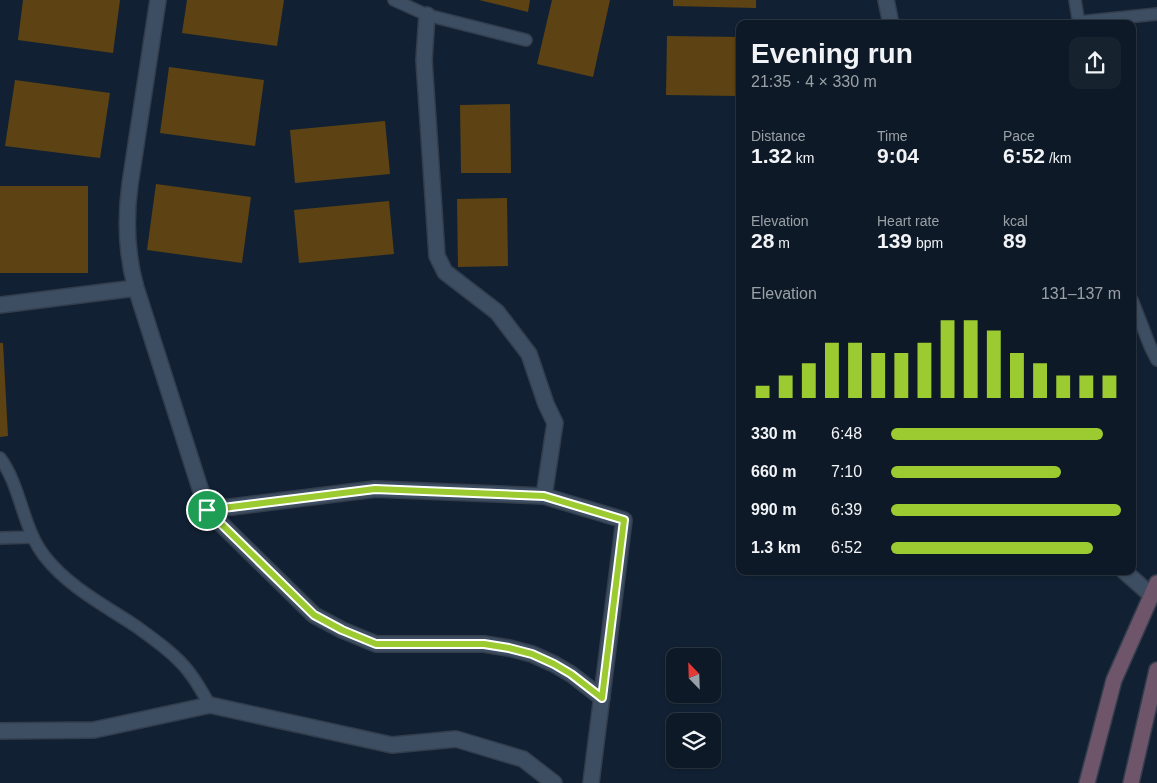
<!DOCTYPE html>
<html lang="en">
<head>
<meta charset="utf-8">
<style>
  :root { --surface:#0d1926; --page:#16222e; --text:#f1f3f6; --muted:#9aa0a7; --line:#2d3843; --accent:#9cca31 }
  body { margin:0; font-family:Arial,sans-serif; background:var(--page); color:var(--text); height:100vh; display:flex; flex-direction:column; font-size:19px; white-space:nowrap }
  * { box-sizing:border-box; margin:0 }
  p { font-size:16px; color:var(--muted) }
  .icon { flex:none; width:28px; height:28px; fill:none; stroke:currentColor; stroke-width:2; stroke-linecap:round; stroke-linejoin:round }
  .map { position:relative; flex:1; overflow:hidden }
  .sheet { position:absolute; left:736px; top:20px; width:400px; height:555px; display:flex; flex-direction:column; background:var(--surface); border-radius:10px; box-shadow:0 1px 4px #0004,0 0 0 1px var(--line) }
  .sheet>* { flex:none }
  .needle { width:32px; rotate:337deg }
  .buttons { position:absolute; left:666px; top:648px; display:grid; gap:10px }
  .buttons a { display:grid; place-items:center; width:55px; height:55px; border-radius:10px; background:var(--surface); box-shadow:0 1px 4px #0004,0 0 0 1px var(--line); font-size:25px }
  .pin { position:absolute; display:grid; place-items:center; width:42px; height:42px; color:#fff; margin:-21px; border:2px solid #fff; border-radius:50%; box-shadow:0 1px 5px #0007 }
  .round { display:grid; place-items:center; flex:none; width:52px; height:52px; border-radius:10px; background:var(--page) }
  .overview { display:flex; align-items:center; justify-content:space-between; height:85px; padding:0 15px }
  h1 { font-size:28px; font-weight:600; line-height:38px }
  .figures { display:grid; grid-template-columns:repeat(3,1fr); gap:8px; height:85px; padding:5px 15px }
  .figures div { display:grid; align-content:center }
  .figures b { font-size:21px; font-weight:600 }
  .figures small { font-size:14px; font-weight:400 }
  .figures p { font-size:14px }
  .chart { height:140px; padding:10px 15px }
  .chart p { display:flex; justify-content:space-between }
  .chart svg { width:100%; height:90px; margin-top:5px; stroke:var(--accent); stroke-width:6 }
  ul { padding:0 15px; list-style:none; font-size:16px }
  li { display:grid; grid-template-columns:80px 60px 1fr; align-items:center; height:38px }
  li i { height:12px; border-radius:6px; background:var(--accent) }
  .map>svg:first-child { display:block }
  .building { fill:#5d4313 }
  .lines { fill:none; stroke-linecap:round; stroke-linejoin:round }
  .service-casing { stroke:#333d4c; stroke-width:14 }
  .minor-casing { stroke:#333d4c; stroke-width:18 }
  .tertiary-casing { stroke:#333d4c; stroke-width:18 }
  .secondary-casing { stroke:#333d4c; stroke-width:18 }
  .service { stroke:#3d4e63; stroke-width:11 }
  .minor { stroke:#3d4e63; stroke-width:15 }
  .tertiary { stroke:#3d4e63; stroke-width:15 }
  .secondary { stroke:#6e556a; stroke-width:15 }
  .route-casing { stroke:#fff; stroke-width:10 }
  .route { stroke:#9cca31; stroke-width:6 }
</style>
</head>
<body>
<div class="map">
<svg width="1157" height="783" viewBox="0 0 1157 783">
  <rect width="100%" height="100%" fill="#112133"/>
  <path class="building" d="M23,0h97l-7,53 -95,-13z
    M187,0h97l-7,46 -95,-13z
    M479,0h51l-2,12z
    M552,0h58l-17,77 -56,-13z
    M673,0h83v8l-83,-2z
    M667,36l73,1v59l-74,-1z
    M169,67l95,13 -9,66 -95,-13z
    M15,80l95,13 -10,65 -95,-12z
    M510,104l1,69h-50l-1,-68z
    M385,121l5,53 -95,9 -5,-53z
    M156,184l95,13 -9,66 -95,-13z
    M0,186h88v87h-88z
    M507,198l1,68 -50,1 -1,-68z
    M389,201l5,53 -95,9 -5,-53z
    M0,343h3l5,93 -8,1z"/>
  <g class="lines">
    <g class="service-casing">
      <path id="service" d="M394,0l33,15 99,25
        M1075,0l4,24
        M1079,22l78,-8
        M1132,300l18,46 7,14
        M0,458c22,30 22,71 46,100 24,30 60,48 91,69 18,13 39,28 52,45 8,10 14,22 21,33
        M0,538l32,-1"/>
    </g>
    <g class="minor-casing">
      <path id="minor" d="M158,0l-28,184c-5,37 -4,69 6,104l71,222 107,105 28,15 34,14h108l25,4 23,6 22,10 17,10 31,24
        M886,0l5,24
        M427,15l-3,45 13,196 8,16 52,40 32,42 17,50 9,19 -11,73
        M0,305l136,-17
        M207,510l168,-21 169,7 80,24 -33,263
        M1124,571l27,24"/>
    </g>
    <g class="tertiary-casing">
      <path id="tertiary" d="M0,731l94,-1 116,-25 182,40 64,-6 67,20 31,24"/>
    </g>
    <g class="secondary-casing">
      <path id="secondary" d="M1087,783l27,-103 43,-97
        M1131,783l26,-113"/>
    </g>
    <use href="#service" class="service"/>
    <use href="#minor" class="minor"/>
    <use href="#tertiary" class="tertiary"/>
    <use href="#secondary" class="secondary"/>
  </g>
  <g class="lines">
    <g class="route-casing">
      <path id="route" d="M375,489l169,7 80,24 -22,178 -31,-24 -17,-10 -22,-10 -23,-6 -25,-4h-108l-34,-14 -28,-15 -107,-105z"/>
    </g>
    <use href="#route" class="route"/>
  </g>
</svg>
<div class="buttons">
<a><svg class="needle" viewBox="-14 -14 28 28"><path d="M0-13l5 13h-10z" fill="#e53935"/><path d="M0 13l5-13h-10z" fill="#9aa0a7"/></svg></a>
<a><svg class="icon" aria-label="layers" viewBox="0 0 24 24"><path d="M12 4l9 5-9 5-9-5zM3 14l9 5 9-5"/></svg></a>
</div>
<div class="pin" style="left:207px;top:510px;background:#1e9e55"><svg class="icon" aria-label="arrive" viewBox="0 0 24 24"><path d="M6 21V4h12l-3 4 3 4H6"/></svg></div>
<section class="sheet">
<div class="overview"><div><h1>Evening run</h1><p>21:35 · 4 × 330 m</p></div><a class="round"><svg class="icon" aria-label="share" viewBox="0 0 24 24"><path d="M12 15V3M7 8l5-5 5 5M5 13v7h14v-7"/></svg></a></div>
<div class="figures">
<div><p>Distance</p><b>1.32<small> km</small></b></div>
<div><p>Time</p><b>9:04</b></div>
<div><p>Pace</p><b>6:52<small> /km</small></b></div>
</div>
<div class="figures">
<div><p>Elevation</p><b>28<small> m</small></b></div>
<div><p>Heart rate</p><b>139<small> bpm</small></b></div>
<div><p>kcal</p><b>89</b></div>
</div>
<div class="chart"><p><span>Elevation</span>131–137 m</p>
<svg viewBox="0 0 160 44" preserveAspectRatio="none"><path d="M5 44V38M15 44V33M25 44V27M35 44V17M45 44V17M55 44V22M65 44V22M75 44V17M85 44V6M95 44V6M105 44V11M115 44V22M125 44V27M135 44V33M145 44V33M155 44V33"/></svg>
</div>
<ul>
<li><b>330 m</b>6:48<i style="width:92%"></i></li>
<li><b>660 m</b>7:10<i style="width:74%"></i></li>
<li><b>990 m</b>6:39<i style="width:100%"></i></li>
<li><b>1.3 km</b>6:52<i style="width:88%"></i></li>
</ul>
</section>
</div>
</body>
</html>
